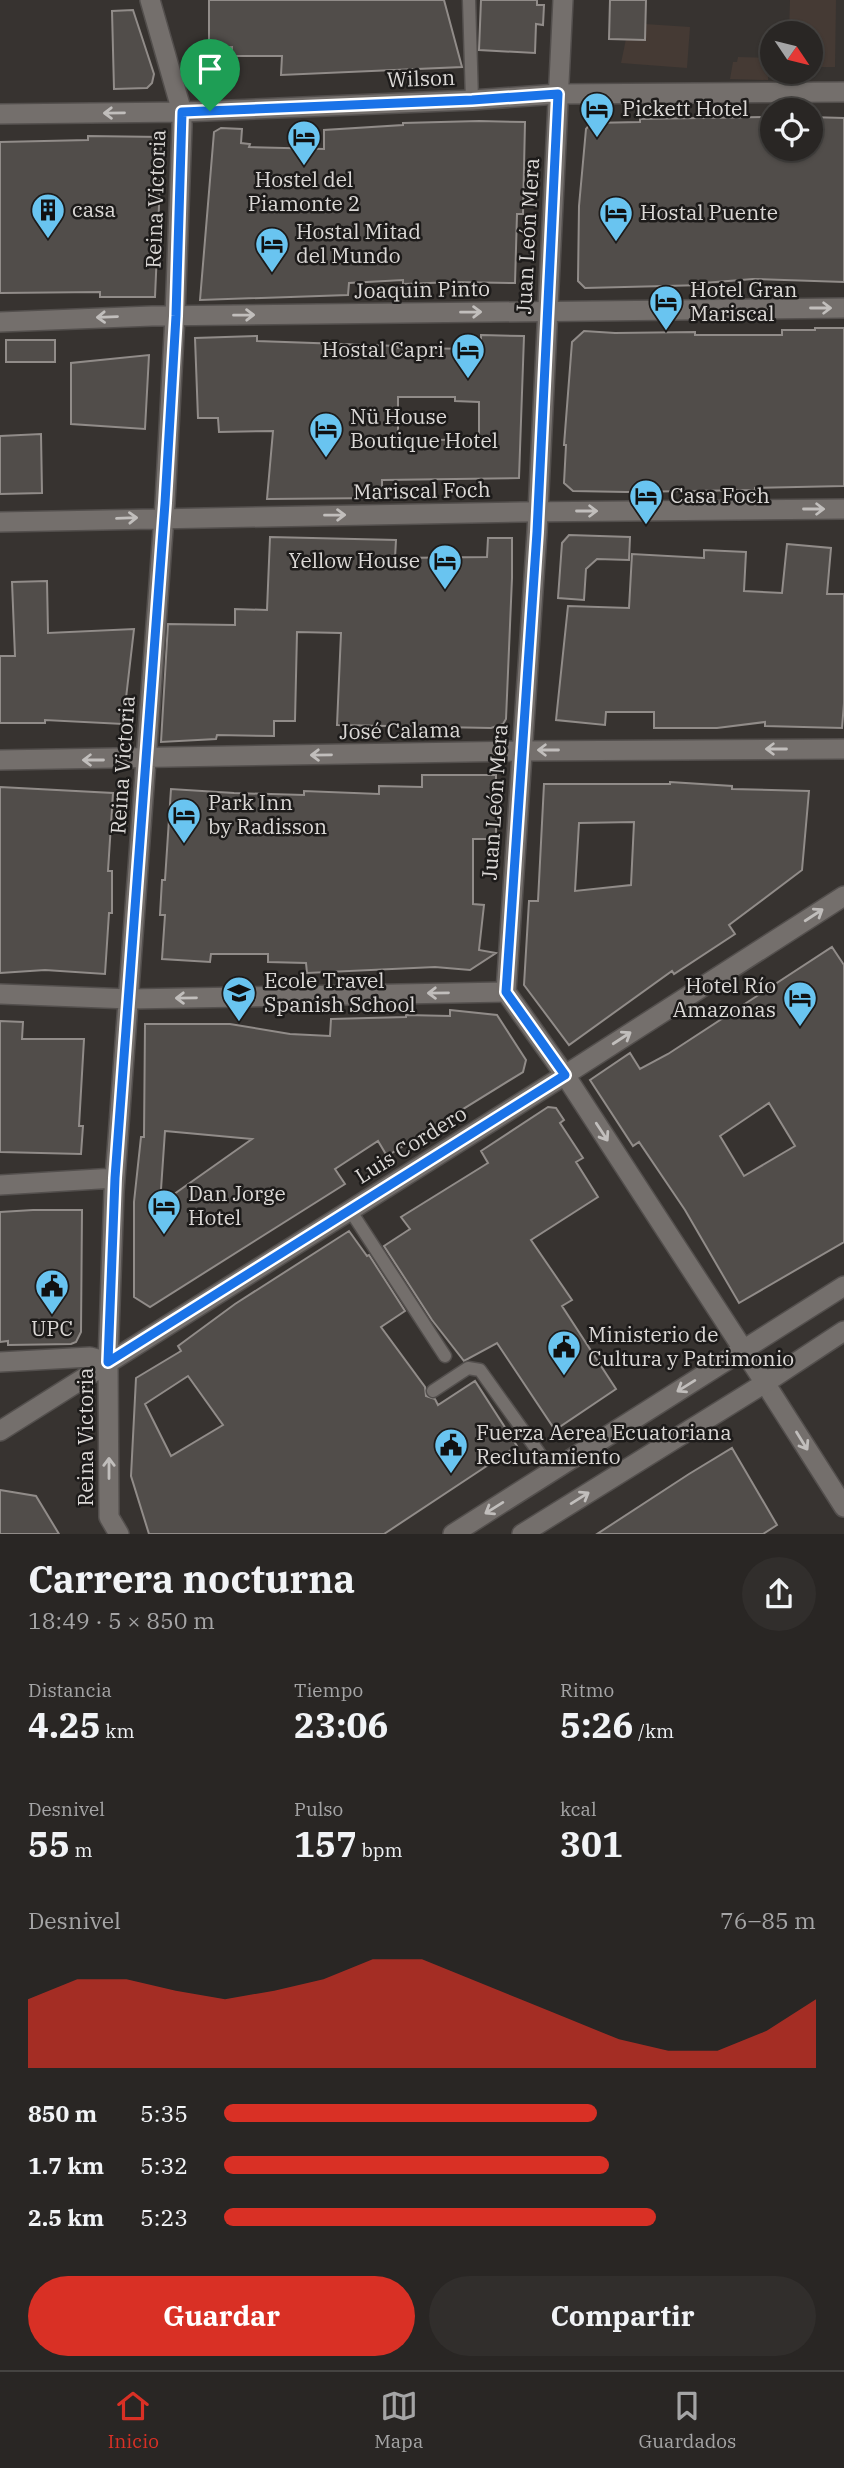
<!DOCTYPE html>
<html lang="es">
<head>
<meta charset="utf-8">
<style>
  :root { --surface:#292624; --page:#312e2c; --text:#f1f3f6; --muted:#a5a5a6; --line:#454341; --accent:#d93025 }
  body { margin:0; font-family:"IBM Plex Serif",serif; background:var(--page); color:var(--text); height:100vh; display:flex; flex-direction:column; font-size:26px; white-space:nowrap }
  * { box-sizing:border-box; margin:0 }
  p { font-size:23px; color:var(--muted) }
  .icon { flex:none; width:38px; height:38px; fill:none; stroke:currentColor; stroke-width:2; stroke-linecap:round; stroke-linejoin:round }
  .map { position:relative; height:1534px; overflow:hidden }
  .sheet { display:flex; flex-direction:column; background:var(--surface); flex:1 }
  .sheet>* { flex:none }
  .needle { width:46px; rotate:125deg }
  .fabs { position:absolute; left:760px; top:21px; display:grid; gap:14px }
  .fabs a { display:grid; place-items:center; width:63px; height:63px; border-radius:50%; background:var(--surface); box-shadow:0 2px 5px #0004,0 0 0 2px var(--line); font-size:35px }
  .pin { position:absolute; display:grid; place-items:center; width:60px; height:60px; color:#fff; margin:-72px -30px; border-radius:50% 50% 50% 0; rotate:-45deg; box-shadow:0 0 7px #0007 }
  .pin .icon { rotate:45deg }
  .round { display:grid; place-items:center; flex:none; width:74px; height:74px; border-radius:37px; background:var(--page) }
  .head { display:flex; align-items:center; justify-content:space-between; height:119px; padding:0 28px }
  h1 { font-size:38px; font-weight:800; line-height:52px }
  .metrics { display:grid; grid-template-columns:repeat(3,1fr); gap:10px; height:119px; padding:7px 28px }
  .metrics div { display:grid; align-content:center }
  .metrics b { font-size:35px; font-weight:800 }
  .metrics small { font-size:19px; font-weight:400 }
  .metrics p { font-size:19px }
  .chart { height:196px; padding:14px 28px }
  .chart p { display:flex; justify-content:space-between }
  .chart svg { width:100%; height:126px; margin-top:7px; fill:var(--accent); opacity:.7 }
  .action { display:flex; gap:14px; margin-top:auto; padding:14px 28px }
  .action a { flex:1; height:80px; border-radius:42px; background:var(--accent); color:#fff; font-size:28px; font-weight:800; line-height:80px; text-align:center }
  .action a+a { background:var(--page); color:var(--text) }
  ul { padding:0 28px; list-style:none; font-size:23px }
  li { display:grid; grid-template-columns:112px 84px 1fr; align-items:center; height:52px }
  li i { height:18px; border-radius:9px; background:var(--accent) }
  .tab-bar { display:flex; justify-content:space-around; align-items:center; height:98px; border-top:2px solid var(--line); background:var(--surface); font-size:19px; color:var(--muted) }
  .tab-bar a { display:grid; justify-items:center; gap:4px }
  .tab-bar .on { color:var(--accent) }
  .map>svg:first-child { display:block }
  .built { fill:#453a34 }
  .building { fill:#514d4a; stroke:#918c89; stroke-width:2; fill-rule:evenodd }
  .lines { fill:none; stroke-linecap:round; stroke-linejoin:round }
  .service-casing { stroke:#534f4d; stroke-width:15 }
  .minor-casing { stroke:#534f4d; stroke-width:22 }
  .tertiary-casing { stroke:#534f4d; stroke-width:22 }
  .service { stroke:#746f6c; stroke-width:12 }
  .minor { stroke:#746f6c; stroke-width:19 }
  .tertiary { stroke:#746f6c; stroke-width:19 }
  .oneway { stroke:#c1bebc }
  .route-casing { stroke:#fff; stroke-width:14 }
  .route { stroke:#1a73e8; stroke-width:9 }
  .labels { text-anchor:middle; stroke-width:5; stroke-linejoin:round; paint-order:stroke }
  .street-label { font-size:21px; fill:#dbd8d6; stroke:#1d1b1a }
  .poi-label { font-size:21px; fill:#dbd8d6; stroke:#1d1b1a; text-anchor:start }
</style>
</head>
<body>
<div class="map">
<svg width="844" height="1534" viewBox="0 0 844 1534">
  <rect width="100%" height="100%" fill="#373330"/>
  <path class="built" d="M790,0h46l-1,67h-25v-34h-21z
    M645,24l45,3 -3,41 -66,-5 5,-24z
    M738,57l32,1 -2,22 -38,-1 3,-17h4z"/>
  <path class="building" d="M209,0h235l18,67 -181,8 1,-19h-50v-9l-23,1z
    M481,0h56v5h7l-1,20 -7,-1 -1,29 -56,-3z
    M610,0h36l-1,40 -36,-1z
    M133,10l21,64 -2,9 -5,5 -33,1 -2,-78z
    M772,117v32h38v-32l34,1v164l-91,-3 -49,4v2l-119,3 -7,-7 1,-75 7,-77 5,-6 49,-1v-3z
    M479,121l46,1 -2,92h-6l-2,69 -60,-1 -52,2v-4l-54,3 -1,12 -148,5 14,-168 7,-4 21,1 -1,14 9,1 -1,3 75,2v-19l79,-5v-2z
    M88,136l74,1 -7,160h-55v-5l-100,1v-151l88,-2z
    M815,328h29v158l-89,2v2l-129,2 -53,-1 -9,-8 2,-38h-2l8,-103 12,-11 31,2 80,-1v3h87v-5h33z
    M481,335l43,1 -5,142 -137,2v18l-115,1 6,-68 -54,1 -1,-14h-20l-3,-80 62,-2v5l141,5v2l83,1zM398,397h57v4l24,1v37l-81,2z
    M6,340h49v22h-49z
    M149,355l-4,74 -74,-5v-61z
    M41,434l1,59 -42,1v-58z
    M569,535l61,2 -1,23 -32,-1 -11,10 -2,31 -26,-2 4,-55z
    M270,537l126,3 -1,18 92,-1 1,-19h24v40l-6,141 -3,5 -12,4 -154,-3 4,-92 -44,-1 -2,89h-21v15l-57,-1 -1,4 -55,3 7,-118 67,1v-16l32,1z
    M787,544l44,4 -4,46h17v109l-2,25 -77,-2v-4l-48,6h-63v-16h-48l-1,13 -49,-5 12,-114 61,2 3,-54 72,4v-8l42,2 -2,39 38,2z
    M47,581l1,52 86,-4 -11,95 -78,-4v3h-45v-67h15l-3,-74z
    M422,775h74v64h-23v65l11,1 -5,45 17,3 -26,17 -35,-3 -128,6 -1,-10 -38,-1v-8h-57l-1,8 -48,-3 3,-44h-5l2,-35h3l6,-91 63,4 70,2v-4l75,3v-8l43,1z
    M670,782l62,4v3l77,2 -7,79 -73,55 6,9 -61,40 -2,-3 -103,74 -45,-60 5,-84h9l6,-117h126zM634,822l-3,63 -56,6 4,-68z
    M0,787l113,6 -5,78h4v42h-3l-4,61 -60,-4 -45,3z
    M832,947l12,18v277l-105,61 -54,-93 -46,-68 -6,4 -43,-66 40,-27 10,16 28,-15zM769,1103l26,43 -51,30 -24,-40z
    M450,1010l47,5 29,45 -3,12 -136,84 -9,-15 -43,28 10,15 -195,123 -16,-10v-95l7,-65h3l1,-113h85l60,10 40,2 1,-17 75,-2v-2l44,1zM165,1131l87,8 -92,65z
    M0,1021l23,1 -1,17h62l-5,87h4l-2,28 -81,-2z
    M548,1107l8,1 8,12 -4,3 23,35 -7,4 22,35 -67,43 41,60 -10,6 54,83 -61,41 -58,-87 -33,18 -32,-41 -48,-74 26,-17 -9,-12 87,-54 -7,-12z
    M33,1210h49l-1,122 -5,10 -5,2 -63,1v-4l-8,1v-130z
    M349,1231l18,25 2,-1 36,56 -24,16 44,60 1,9 9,3 3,6 37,-24 42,65 -133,88h-235l-18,-58 5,-98 45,-27 -3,-5 57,-42zM188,1376l35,49 -52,31 -26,-52z
    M732,1448l45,77 -14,9h-166l92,-60z
    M0,1490l36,6 23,38h-59z"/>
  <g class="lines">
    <g class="service-casing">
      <path id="service" d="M469,0l3,100
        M350,1210l95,146
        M433,1391l35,-23 12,2 72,101"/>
    </g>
    <g class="minor-casing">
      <path id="minor" d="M0,114l182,-2 290,-12 86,-6 286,-2
        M0,322l152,-6 692,-8
        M0,522l521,-10 323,-3
        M0,760l521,-9 323,-2
        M0,994l130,5 376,-7
        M0,1185l115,-7
        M0,1362l90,-5 18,5
        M765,1383l79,124
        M0,1431l565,-356 279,-179
        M119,1534l-10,-17 -1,-155 6,-170 51,-689 10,-187 7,-189v-15l-32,-112"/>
    </g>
    <g class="tertiary-casing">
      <path id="tertiary" d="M563,0l-26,532 -31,460 59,83 200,308
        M453,1534l391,-248
        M522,1534l243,-151 79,-52"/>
    </g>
    <use href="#service" class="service"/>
    <use href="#minor" class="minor"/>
    <use href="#tertiary" class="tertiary"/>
  </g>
  <defs><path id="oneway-shaft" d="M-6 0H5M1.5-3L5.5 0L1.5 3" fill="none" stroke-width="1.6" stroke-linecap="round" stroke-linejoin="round" transform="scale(1.75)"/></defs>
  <g class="oneway">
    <use href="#oneway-shaft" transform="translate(114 113) rotate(179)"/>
    <use href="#oneway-shaft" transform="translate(821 308)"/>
    <use href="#oneway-shaft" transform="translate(471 312) rotate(-1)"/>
    <use href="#oneway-shaft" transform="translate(244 315) rotate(-1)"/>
    <use href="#oneway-shaft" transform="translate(107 317) rotate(178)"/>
    <use href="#oneway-shaft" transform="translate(814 509)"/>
    <use href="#oneway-shaft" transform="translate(587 511)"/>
    <use href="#oneway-shaft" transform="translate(335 515) rotate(-1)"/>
    <use href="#oneway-shaft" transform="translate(127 518) rotate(-2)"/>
    <use href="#oneway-shaft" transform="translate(776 749) rotate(180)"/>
    <use href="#oneway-shaft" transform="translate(548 750) rotate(180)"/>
    <use href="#oneway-shaft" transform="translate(321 755) rotate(179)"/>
    <use href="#oneway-shaft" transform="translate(93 760) rotate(180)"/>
    <use href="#oneway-shaft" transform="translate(814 915) rotate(-33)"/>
    <use href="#oneway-shaft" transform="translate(438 993) rotate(179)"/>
    <use href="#oneway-shaft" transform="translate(186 998) rotate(179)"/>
    <use href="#oneway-shaft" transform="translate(622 1038) rotate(-33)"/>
    <use href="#oneway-shaft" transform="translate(602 1132) rotate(57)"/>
    <use href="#oneway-shaft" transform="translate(686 1386) rotate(148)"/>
    <use href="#oneway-shaft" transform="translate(802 1441) rotate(58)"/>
    <use href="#oneway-shaft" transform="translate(109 1468) rotate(-90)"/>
    <use href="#oneway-shaft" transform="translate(580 1498) rotate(-32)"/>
    <use href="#oneway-shaft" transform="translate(494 1508) rotate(148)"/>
  </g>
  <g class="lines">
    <g class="route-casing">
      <path id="route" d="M558,94l-21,438 -31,460 59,83 -457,287 7,-184 50,-675 11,-187 6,-204 290,-12z"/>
    </g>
    <use href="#route" class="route"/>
  </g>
  <defs>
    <g id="hotel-pin" transform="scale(1.75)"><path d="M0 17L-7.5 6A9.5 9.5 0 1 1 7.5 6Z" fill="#69c4f0" stroke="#1d1b1a"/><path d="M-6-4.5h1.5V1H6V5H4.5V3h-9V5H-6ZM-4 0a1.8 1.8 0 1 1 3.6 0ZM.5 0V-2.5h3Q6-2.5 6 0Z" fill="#111"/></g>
    <g id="building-pin" transform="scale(1.75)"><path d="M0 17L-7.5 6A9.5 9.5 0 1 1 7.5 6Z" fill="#69c4f0" stroke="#1d1b1a"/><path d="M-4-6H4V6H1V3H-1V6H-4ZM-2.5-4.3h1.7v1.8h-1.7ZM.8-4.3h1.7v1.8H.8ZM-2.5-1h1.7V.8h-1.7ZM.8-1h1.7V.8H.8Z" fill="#111"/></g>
    <g id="school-pin" transform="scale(1.75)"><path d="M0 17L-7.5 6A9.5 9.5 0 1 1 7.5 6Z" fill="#69c4f0" stroke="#1d1b1a"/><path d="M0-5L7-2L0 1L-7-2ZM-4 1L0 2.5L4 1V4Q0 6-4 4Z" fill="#111"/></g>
    <g id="civic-pin" transform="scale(1.75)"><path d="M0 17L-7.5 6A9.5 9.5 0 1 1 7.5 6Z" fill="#69c4f0" stroke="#1d1b1a"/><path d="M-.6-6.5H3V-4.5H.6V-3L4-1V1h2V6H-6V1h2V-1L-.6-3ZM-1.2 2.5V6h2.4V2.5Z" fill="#111"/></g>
  </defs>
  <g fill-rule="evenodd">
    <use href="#hotel-pin" x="597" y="109"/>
    <use href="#hotel-pin" x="304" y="137"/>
    <use href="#building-pin" x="48" y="210"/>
    <use href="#hotel-pin" x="616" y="213"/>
    <use href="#hotel-pin" x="272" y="244"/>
    <use href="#hotel-pin" x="666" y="302"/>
    <use href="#hotel-pin" x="468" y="350"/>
    <use href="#hotel-pin" x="326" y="429"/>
    <use href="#hotel-pin" x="646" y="496"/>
    <use href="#hotel-pin" x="445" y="561"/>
    <use href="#hotel-pin" x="184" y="815"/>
    <use href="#school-pin" x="239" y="993"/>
    <use href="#hotel-pin" x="800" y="998"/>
    <use href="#hotel-pin" x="164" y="1206"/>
    <use href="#civic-pin" x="52" y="1286"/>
    <use href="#civic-pin" x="564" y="1347"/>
    <use href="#civic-pin" x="451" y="1445"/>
  </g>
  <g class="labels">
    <g class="street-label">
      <text transform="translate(421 79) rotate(-2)" y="7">Wilson</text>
      <text transform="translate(156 199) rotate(-88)" y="7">Reina Victoria</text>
      <text transform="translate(528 236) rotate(-87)" y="7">Juan León Mera</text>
      <text transform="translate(422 290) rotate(-1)" y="7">Joaquin Pinto</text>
      <text transform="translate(422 491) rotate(-1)" y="7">Mariscal Foch</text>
      <text transform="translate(400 731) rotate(-1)" y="7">José Calama</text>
      <text transform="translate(123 765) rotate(-86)" y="7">Reina Victoria</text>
      <text transform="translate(495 802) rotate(-86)" y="7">Juan León Mera</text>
      <text transform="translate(411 1145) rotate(-32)" y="7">Luis Cordero</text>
      <text transform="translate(86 1437) rotate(-90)" y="7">Reina Victoria</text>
    </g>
    <g class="poi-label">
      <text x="622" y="116">Pickett Hotel</text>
      <text x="304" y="187" text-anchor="middle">Hostel del<tspan x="304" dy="24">Piamonte 2</tspan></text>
      <text x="72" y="217">casa</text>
      <text x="640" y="220">Hostal Puente</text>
      <text x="296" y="239">Hostal Mitad<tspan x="296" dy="24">del Mundo</tspan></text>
      <text x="690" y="297">Hotel Gran<tspan x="690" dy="24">Mariscal</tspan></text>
      <text x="444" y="357" text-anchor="end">Hostal Capri</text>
      <text x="350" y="424">Nü House<tspan x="350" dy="24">Boutique Hotel</tspan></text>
      <text x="670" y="503">Casa Foch</text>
      <text x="420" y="568" text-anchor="end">Yellow House</text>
      <text x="208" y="810">Park Inn<tspan x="208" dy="24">by Radisson</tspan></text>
      <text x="264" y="988">Ecole Travel<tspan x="264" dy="24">Spanish School</tspan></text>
      <text x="776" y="993" text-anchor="end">Hotel Río<tspan x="776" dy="24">Amazonas</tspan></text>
      <text x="188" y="1201">Dan Jorge<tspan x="188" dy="24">Hotel</tspan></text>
      <text x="52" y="1336" text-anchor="middle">UPC</text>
      <text x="588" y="1342">Ministerio de<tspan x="588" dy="24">Cultura y Patrimonio</tspan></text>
      <text x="476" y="1440">Fuerza Aerea Ecuatoriana<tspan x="476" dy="24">Reclutamiento</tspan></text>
    </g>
  </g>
</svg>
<div class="fabs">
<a><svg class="needle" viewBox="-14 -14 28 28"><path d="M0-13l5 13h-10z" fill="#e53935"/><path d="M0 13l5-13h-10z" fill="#a5a5a6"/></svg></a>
<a><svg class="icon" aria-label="locate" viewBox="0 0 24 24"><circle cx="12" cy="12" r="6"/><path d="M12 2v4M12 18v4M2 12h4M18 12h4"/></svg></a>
</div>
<div class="pin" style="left:210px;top:111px;background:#1e9e55"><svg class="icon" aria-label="arrive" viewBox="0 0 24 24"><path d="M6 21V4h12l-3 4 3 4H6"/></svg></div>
</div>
<section class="sheet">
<div class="head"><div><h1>Carrera nocturna</h1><p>18:49 · 5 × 850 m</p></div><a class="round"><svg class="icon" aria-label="share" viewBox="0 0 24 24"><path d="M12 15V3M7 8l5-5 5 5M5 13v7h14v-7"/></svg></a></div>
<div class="metrics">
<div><p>Distancia</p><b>4.25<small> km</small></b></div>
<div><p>Tiempo</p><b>23:06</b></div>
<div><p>Ritmo</p><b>5:26<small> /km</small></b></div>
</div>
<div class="metrics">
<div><p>Desnivel</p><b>55<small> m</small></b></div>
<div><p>Pulso</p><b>157<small> bpm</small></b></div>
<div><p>kcal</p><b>301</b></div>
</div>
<div class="chart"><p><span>Desnivel</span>76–85 m</p>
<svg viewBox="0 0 160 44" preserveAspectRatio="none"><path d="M0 44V20L10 13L20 13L30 17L40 20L50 17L60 13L70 6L80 6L90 13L100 20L110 27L120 34L130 38L140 38L150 31L160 20V44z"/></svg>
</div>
<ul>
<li><b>850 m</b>5:35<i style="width:63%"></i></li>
<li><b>1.7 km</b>5:32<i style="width:65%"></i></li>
<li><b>2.5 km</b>5:23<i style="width:73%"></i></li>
</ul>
<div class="action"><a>Guardar</a><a>Compartir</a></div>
</section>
<nav class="tab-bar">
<a class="on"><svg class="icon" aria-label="home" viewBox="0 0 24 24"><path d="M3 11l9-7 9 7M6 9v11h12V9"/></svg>Inicio</a>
<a><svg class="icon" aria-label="map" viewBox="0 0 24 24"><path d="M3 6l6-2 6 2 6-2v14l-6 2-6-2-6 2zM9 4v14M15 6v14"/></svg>Mapa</a>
<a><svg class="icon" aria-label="saved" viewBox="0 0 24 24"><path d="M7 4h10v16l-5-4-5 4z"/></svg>Guardados</a>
</nav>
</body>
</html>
